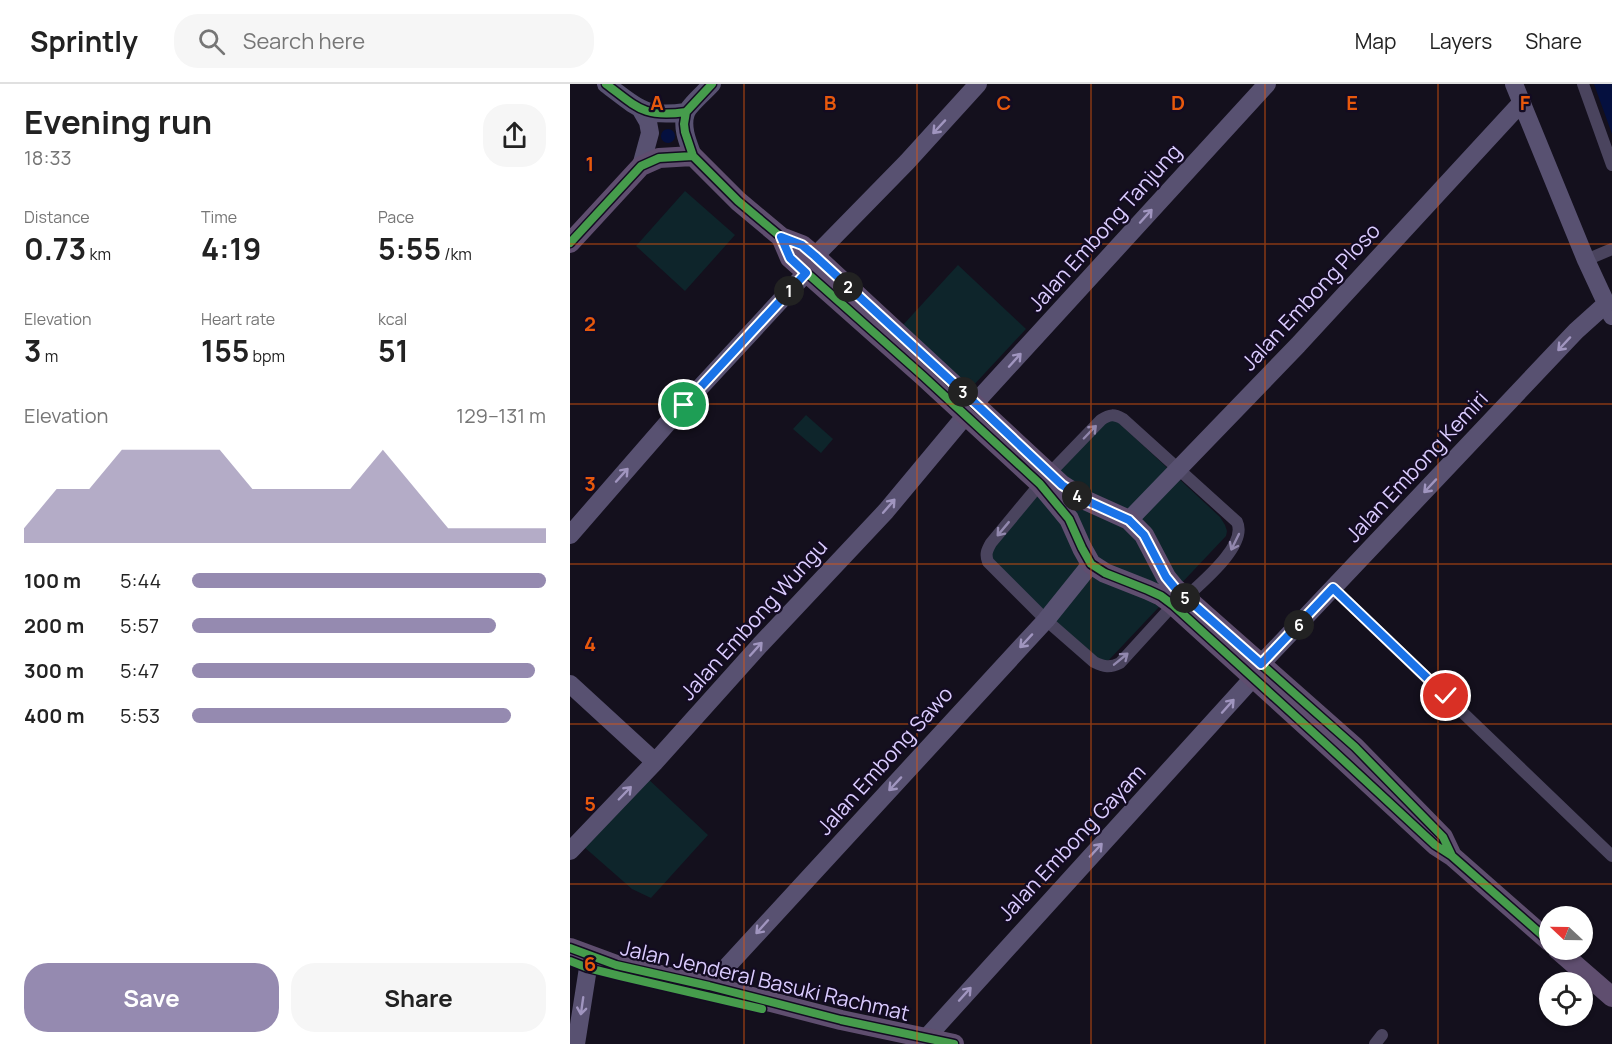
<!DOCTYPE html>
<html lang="en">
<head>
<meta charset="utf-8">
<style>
  :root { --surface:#fff; --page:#f6f6f6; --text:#222; --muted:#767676; --line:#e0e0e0; --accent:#958ab0 }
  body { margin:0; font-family:Manrope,sans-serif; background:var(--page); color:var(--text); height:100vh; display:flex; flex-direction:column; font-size:22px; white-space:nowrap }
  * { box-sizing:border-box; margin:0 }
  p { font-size:20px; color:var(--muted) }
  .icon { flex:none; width:33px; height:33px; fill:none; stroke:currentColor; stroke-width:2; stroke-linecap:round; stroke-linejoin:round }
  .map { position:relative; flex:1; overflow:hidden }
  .drawer { display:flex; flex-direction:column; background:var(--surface); width:570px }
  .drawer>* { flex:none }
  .needle { width:39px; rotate:292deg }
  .fabs { position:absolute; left:969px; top:822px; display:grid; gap:12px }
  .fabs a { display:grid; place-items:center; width:54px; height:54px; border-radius:50%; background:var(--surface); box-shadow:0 2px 4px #0004; font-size:30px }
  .pin { position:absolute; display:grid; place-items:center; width:51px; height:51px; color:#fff; margin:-26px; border:3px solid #fff; border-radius:50%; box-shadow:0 2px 6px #0007 }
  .km { position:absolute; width:30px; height:30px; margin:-15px; border-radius:50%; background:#222; color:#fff; font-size:16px; line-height:30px; text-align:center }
  .round { display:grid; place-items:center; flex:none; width:63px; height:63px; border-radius:24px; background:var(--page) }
  .overview { display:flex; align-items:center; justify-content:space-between; height:102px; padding:0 24px }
  h1 { font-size:33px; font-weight:700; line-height:45px }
  .stats { display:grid; grid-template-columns:repeat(3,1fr); gap:9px; height:102px; padding:6px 24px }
  .stats div { display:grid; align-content:center }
  .stats b { font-size:30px; font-weight:700 }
  .stats small { font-size:16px; font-weight:400 }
  .stats p { font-size:16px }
  .chart { height:168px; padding:12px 24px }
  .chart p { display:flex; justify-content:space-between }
  .chart svg { width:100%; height:108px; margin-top:6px; fill:var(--accent); opacity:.7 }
  .primary-button { display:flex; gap:12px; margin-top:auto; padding:12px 24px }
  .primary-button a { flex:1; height:69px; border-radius:24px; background:var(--accent); color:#fff; font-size:24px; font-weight:700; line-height:69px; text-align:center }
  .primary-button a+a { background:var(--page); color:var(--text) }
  ul { padding:0 24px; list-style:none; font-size:20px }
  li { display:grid; grid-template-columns:96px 72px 1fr; align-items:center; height:45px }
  li i { height:15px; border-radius:8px; background:var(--accent) }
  header { display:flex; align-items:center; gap:36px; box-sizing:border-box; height:84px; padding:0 30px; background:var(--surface); border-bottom:2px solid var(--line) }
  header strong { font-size:28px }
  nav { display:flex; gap:33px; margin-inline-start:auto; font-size:21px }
  .search { width:420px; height:54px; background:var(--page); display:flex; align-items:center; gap:15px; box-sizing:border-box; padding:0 21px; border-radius:24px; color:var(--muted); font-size:22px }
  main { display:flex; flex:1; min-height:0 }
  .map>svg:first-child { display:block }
  .green { fill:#0e252b }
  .water { fill:#05103f }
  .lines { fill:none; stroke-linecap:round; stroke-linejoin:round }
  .street { stroke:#4a445e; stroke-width:12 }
  .secondary { stroke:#585171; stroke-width:18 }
  .primary { stroke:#5f4e6f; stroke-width:20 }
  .cycleway-casing { stroke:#130b22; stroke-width:11 }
  .cycleway { stroke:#469c4c; stroke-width:8 }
  .oneway { stroke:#a095bf }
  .oneway2 { stroke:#9288ae }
  .route-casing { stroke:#fff; stroke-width:12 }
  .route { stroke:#1a73e8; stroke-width:8 }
  .grid { fill:none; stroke:#e8590c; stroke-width:1.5; stroke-opacity:0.55 }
  .labels { text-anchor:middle; stroke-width:4.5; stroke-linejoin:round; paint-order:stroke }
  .street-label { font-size:21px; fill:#dbccff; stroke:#130b22 }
  .grid-label { font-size:20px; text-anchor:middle; font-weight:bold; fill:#e8590c; stroke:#130b22; stroke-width:4.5; stroke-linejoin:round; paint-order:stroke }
</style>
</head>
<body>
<header>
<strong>Sprintly</strong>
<div class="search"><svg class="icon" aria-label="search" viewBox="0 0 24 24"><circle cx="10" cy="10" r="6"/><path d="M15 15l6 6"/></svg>Search here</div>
<nav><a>Map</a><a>Layers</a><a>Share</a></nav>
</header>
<main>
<section class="drawer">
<div class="overview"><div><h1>Evening run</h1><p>18:33</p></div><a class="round"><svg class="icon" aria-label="share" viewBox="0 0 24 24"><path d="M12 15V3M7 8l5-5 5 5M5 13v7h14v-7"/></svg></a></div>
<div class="stats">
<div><p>Distance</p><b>0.73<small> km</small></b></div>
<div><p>Time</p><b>4:19</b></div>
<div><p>Pace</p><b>5:55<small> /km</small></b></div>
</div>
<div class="stats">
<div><p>Elevation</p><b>3<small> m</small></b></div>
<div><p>Heart rate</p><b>155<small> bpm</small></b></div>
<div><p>kcal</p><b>51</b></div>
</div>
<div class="chart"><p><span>Elevation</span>129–131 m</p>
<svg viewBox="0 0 160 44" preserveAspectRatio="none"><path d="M0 44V38L10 22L20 22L30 6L40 6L50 6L60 6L70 22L80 22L90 22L100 22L110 6L120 22L130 38L140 38L150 38L160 38V44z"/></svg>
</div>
<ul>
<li><b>100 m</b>5:44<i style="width:100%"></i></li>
<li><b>200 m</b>5:57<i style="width:86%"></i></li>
<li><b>300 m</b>5:47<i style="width:97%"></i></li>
<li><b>400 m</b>5:53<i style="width:90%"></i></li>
</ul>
<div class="primary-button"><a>Save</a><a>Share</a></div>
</section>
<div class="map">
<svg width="1042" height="960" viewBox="0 0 1042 960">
  <rect width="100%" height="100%" fill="#14101d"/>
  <path class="green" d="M115,107l50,44 -50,56 -49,-45z
    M388,181l68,64 -55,59 -68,-63z
    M236,331l27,24 -12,14 -28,-24z
    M532,337h15l103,96 5,8 2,6 -1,5 -118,125 -15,-4 -103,-94 -2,-11z
    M76,693l62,58 -57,63 -19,-9 -49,-43z"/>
  <path class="water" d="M1024,0h18v50z
    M91 52a7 7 0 1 1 14 0a7 7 0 1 1-14 0Z"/>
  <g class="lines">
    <path class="street" d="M1013,0l29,81
      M1016,176l26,-11
      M479,390l52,-54c9,-6 13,-6 22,-1l114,103c11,23 -36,61 -52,76
      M470,400l-49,59c-4,7 -6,11 -3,19l58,58 48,42c10,5 16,6 26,1l53,-58
      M763,504l279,268
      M805,960l7,-9"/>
    <path class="secondary" d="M36,0c32,24 38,34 80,28
      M944,0l72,176 26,56
      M71,26l7,12 2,11 -9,33
      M123,72c-5,-13 -12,-29 -7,-43 3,-8 20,-22 26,-29
      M245,172l92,-94 71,-78
      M405,319l292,-319
      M559,436l169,-175 224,-243
      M0,451l101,-116 135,-146
      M691,580l315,-333 30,-27
      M0,600l85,78
      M0,767l85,-89 105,-117 126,-134 80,-96
      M139,902l337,-366 45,-56
      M356,954l326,-359
      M6,960l12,-76"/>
    <path class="primary" d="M211,153l9,21 133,118 117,108 29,35 13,29 9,16 14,9 43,17 13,6 12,9 154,140 108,100 17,11 98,86
      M0,159l71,-77 18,-8 34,-2 45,45 43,36 21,8 13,11 247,229 25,16 42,19 15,15 22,42 9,11 180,159 88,90 9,19
      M0,864l46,17 93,21 132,34 113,24
      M988,866l54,47"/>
    <g class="cycleway-casing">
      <path id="cycleway" d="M36,0c32,24 38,34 80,28
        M142,0l-26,28 -2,12 1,8 8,24 45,45 43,36 21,8 13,11 247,229 25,16 42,19 15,15 22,42 9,11 180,159 88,90 9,19
        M211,153l9,21 133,118 117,108 29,35 13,29 9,16 14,9 43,17 13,6 12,9 154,140 108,100 17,11 98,86
        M0,159l71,-77 18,-8 34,-2
        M0,864l46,17 93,21 132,34 113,24
        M0,877l18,7 32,8 142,33"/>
    </g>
    <use href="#cycleway" class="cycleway"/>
  </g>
  <defs><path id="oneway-shaft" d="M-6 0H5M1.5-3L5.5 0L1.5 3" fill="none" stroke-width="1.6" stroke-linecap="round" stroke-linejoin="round" transform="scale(1.5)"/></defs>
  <g class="oneway">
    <use href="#oneway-shaft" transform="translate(369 43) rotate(133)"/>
    <use href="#oneway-shaft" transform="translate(576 132) rotate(-48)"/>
    <use href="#oneway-shaft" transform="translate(994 260) rotate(133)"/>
    <use href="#oneway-shaft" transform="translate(445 276) rotate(-48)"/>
    <use href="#oneway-shaft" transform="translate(52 391) rotate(-48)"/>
    <use href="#oneway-shaft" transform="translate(860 402) rotate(133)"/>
    <use href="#oneway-shaft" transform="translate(319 422) rotate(-49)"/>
    <use href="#oneway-shaft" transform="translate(456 557) rotate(133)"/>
    <use href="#oneway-shaft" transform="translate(186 565) rotate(-48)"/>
    <use href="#oneway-shaft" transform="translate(658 622) rotate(-48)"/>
    <use href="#oneway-shaft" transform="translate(325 700) rotate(133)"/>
    <use href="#oneway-shaft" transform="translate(55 709) rotate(-46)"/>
    <use href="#oneway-shaft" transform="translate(526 766) rotate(-47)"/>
    <use href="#oneway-shaft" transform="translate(192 843) rotate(132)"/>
    <use href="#oneway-shaft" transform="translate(395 910) rotate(-48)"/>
    <use href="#oneway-shaft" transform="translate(12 922) rotate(98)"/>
  </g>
  <g class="oneway2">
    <use href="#oneway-shaft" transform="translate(520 348) rotate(-46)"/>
    <use href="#oneway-shaft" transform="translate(433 445) rotate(130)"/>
    <use href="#oneway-shaft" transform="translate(665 458) rotate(116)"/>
    <use href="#oneway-shaft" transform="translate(551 575) rotate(-39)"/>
  </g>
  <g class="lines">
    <g class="route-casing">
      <path id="route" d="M114,321l122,-132 -16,-15 -9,-21 21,8 13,11 160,147 87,82 25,16 42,19 15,15 22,42 9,11 86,76 72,-76 113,108"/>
    </g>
    <use href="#route" class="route"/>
  </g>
  <path class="grid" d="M174,0v960M347,0v960M521,0v960M695,0v960M868,0v960M0,160h1042M0,320h1042M0,480h1042M0,640h1042M0,800h1042"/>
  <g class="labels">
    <g class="street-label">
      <text transform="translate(535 144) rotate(-48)" y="7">Jalan Embong Tanjung</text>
      <text transform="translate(741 213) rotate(-47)" y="7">Jalan Embong Ploso</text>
      <text transform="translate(847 383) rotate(-47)" y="7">Jalan Embong Kemiri</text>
      <text transform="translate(184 536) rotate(-48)" y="7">Jalan Embong Wungu</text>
      <text transform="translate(315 677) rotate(-48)" y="7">Jalan Embong Sawo</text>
      <text transform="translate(502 759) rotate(-47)" y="7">Jalan Embong Gayam</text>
      <text transform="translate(195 897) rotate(13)" y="7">Jalan Jenderal Basuki Rachmat</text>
    </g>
  </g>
  <g class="grid-label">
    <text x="87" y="26">A</text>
    <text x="260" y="26">B</text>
    <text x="434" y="26">C</text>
    <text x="608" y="26">D</text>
    <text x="782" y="26">E</text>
    <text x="955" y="26">F</text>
    <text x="20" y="87">1</text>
    <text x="20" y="247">2</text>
    <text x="20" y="407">3</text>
    <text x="20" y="567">4</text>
    <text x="20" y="727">5</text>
    <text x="20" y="887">6</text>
  </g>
</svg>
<div class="fabs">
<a><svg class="needle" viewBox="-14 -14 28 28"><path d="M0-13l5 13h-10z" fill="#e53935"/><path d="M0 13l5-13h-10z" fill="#767676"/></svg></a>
<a><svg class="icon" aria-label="locate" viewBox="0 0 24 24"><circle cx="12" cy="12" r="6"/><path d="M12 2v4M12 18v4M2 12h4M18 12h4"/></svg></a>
</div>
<div class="pin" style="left:114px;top:321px;background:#1e9e55"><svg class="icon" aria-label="arrive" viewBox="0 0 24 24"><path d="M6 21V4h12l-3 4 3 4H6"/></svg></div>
<div class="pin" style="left:876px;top:612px;background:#d93025"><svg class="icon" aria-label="check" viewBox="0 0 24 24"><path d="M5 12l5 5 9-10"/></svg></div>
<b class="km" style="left:219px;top:207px">1</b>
<b class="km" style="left:278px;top:203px">2</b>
<b class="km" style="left:393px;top:308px">3</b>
<b class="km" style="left:507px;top:412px">4</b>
<b class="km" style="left:615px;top:514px">5</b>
<b class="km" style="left:729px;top:541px">6</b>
</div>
</main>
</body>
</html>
